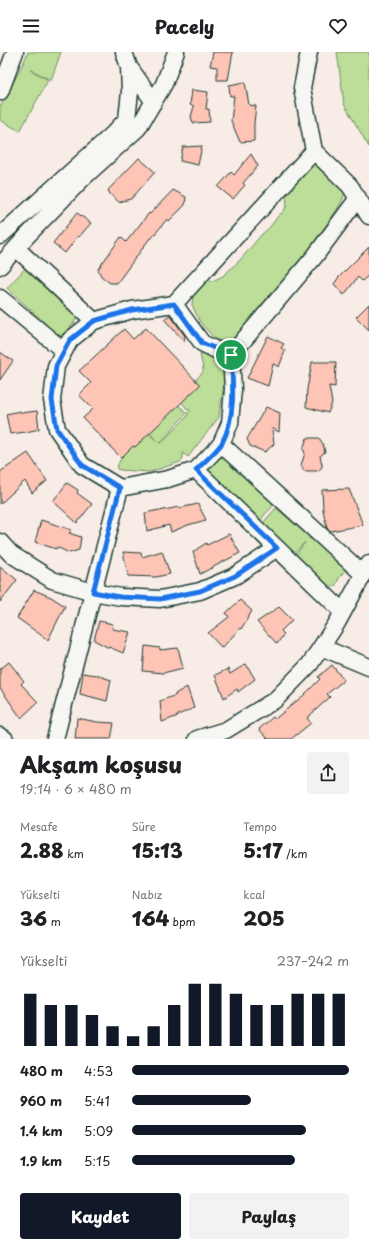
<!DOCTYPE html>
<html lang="tr">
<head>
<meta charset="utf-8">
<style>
  :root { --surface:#fff; --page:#f2f2f2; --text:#202124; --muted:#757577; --accent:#111827 }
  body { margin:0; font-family:"Playpen Sans",sans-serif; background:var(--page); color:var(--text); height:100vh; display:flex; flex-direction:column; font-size:15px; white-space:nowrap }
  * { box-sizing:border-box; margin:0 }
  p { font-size:13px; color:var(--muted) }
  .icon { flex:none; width:22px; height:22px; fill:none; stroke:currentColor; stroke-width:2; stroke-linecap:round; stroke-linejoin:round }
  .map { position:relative; height:687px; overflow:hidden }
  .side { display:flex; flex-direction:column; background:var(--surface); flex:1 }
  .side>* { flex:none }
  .pin { position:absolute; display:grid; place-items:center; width:34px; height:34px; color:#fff; margin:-17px; border:2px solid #fff; border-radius:50%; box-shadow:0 1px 4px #0007 }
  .round { display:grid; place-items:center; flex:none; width:42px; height:42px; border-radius:4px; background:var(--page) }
  .head { display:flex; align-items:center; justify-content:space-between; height:68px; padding:0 20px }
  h1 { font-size:22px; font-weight:800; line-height:30px }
  .metrics { display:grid; grid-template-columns:repeat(3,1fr); gap:6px; height:68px; padding:4px 20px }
  .metrics div { display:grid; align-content:center }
  .metrics b { font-size:20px; font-weight:800 }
  .metrics small { font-size:11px; font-weight:400 }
  .metrics p { font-size:11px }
  .chart { height:112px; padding:8px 20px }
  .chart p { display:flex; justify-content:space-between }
  .chart svg { width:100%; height:72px; margin-top:4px; stroke:var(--accent); stroke-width:6 }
  .action { display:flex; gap:8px; margin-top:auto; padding:8px 20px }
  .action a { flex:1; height:46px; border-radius:4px; background:var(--accent); color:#fff; font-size:16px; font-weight:800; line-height:46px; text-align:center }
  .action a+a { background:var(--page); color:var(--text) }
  ul { padding:0 20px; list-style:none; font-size:13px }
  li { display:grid; grid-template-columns:64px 48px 1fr; align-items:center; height:30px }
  li i { height:10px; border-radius:5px; background:var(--accent) }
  header { display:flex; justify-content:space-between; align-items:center; height:52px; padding:0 20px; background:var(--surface); font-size:18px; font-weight:800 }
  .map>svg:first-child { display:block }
  .green { fill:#bcde98; stroke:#6e8e66 }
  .building { fill:#fec4b6; stroke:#1f3d34 }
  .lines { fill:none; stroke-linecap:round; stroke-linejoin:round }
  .minor-casing { stroke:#1f3d34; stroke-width:19 }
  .minor { stroke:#f6f6f2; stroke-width:16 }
  .route-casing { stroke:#fff; stroke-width:8 }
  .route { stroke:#1a73e8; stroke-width:5 }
</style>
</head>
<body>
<header><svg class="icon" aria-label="menu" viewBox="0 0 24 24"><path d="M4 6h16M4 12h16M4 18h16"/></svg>Pacely<svg class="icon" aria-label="heart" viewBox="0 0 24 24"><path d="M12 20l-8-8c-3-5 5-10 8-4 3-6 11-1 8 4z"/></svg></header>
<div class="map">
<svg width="369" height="687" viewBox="0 0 369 687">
  <rect width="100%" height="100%" fill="#f8ece6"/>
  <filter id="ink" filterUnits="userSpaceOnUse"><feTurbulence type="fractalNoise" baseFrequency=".025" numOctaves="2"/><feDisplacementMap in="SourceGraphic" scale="8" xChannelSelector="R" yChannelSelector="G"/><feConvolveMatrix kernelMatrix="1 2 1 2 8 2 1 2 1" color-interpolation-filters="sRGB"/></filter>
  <g filter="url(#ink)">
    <path class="green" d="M28,0h33l-10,28 -20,-10 17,10 -28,51 -20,-11v-13l22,-41z
      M337,0h32v95l-25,-43z
      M319,109l26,31 -3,9 -6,10 -41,59 -56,65 -12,9 -13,-6 -14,-16 -8,-17 1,-9 4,-8 9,-7h6l11,-5 18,-17 21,-25 8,-7 8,-11 6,-5 3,-6 -1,-9 4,-9 23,-24z
      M30,211l49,50 -5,10 -13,15 -54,-50z
      M206,301l8,2 13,10 -8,52 -31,40 -5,-4v5l-3,4 -30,10 -30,-2 -3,-1c2,-15 19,-27 29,-38l13,12 -11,-12 27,-29 12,11 -27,30h1l25,-25 4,-8 -3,-1 -8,-11 24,-26v-3l-3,-15z
      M218,405h7l47,43c2,8 -2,9 -7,14 -2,3 -3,5 -6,8l-39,-37 -14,-17z
      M276,456l34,29 -1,2 7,-2 21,20 9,13 -5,5 -6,11h-9l-23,-22 -7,-9 9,-13 -11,12 -32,-30z"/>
    <path class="building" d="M213,0h20l-5,28h-11v-13l-7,-1z
      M245,30l4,23 7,1 -2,17v18l-14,1 -9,-21 3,-25h-4l-1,-11z
      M192,38l16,2 -2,17h3l1,13 -17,1 -2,-6 3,-11 -4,-1z
      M202,94l-4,19 -18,-4 3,-14z
      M251,102l7,12 -15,17 2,2 -12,14 -15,-12 13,-15 3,3z
      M139,106l16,14 -24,27 -9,2 -2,2 -10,-9 -2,-4z
      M173,138l13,7 -1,8 -16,16 -2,-2 -16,20 -1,-1 -33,45h-7l-9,-7 -3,-7 23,-32 5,5 23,-29 1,1z
      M77,161l14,10 -12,14 -1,-1 -13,17 -12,-10z
      M369,195v28l-7,6 -4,-4 -14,18 -10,-11 5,-7z
      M369,252v26l-13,-13z
      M170,263l15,21 -1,5 -20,-22z
      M146,276l54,57 -65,62 -2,-1 -12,12 -38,-40 10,-9 -14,-14 12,-12 -12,-12 45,-42 9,10z
      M268,284l16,8 -3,4 4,3 -6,16 -6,-3 -5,22 -21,-8z
      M0,300l13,9 -13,19z
      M312,310h24l-1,25 -6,-1 3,17 -4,10 -22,-6 1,-18z
      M266,355l14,6 -1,19 -7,-4 2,16 -9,8 -15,-6 -3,-7z
      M20,359l1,2 16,-2 2,18 -13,3 -16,2 -4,-20z
      M307,386h12l4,6 2,8 -5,4 2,8v3l-4,4h-14l-3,-6 4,-12 -2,-4z
      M28,401l19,28 -15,12 -7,-12 -25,23v-32z
      M67,431l11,7 -1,3 15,11 -15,19 -24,-22z
      M349,437l14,36 -32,6 -4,-3 -4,-18 -1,-20z
      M198,452l8,16 -18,5 -17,7 -2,-7 -22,6 -2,-18 14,-3v1l20,-4v1z
      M41,468l31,10 -3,3 12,4 -2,13 -10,3 -12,-6 -1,2 -21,-7z
      M229,482l11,19 -40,21 -7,-22 13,-9 1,2z
      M162,499l8,23 -14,3 -28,-1 -5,-24 18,1 1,4z
      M0,514l17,14 -17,22z
      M34,538l17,7 14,9 -17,34 -31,-22z
      M240,548l12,11 -11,18 -1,-1 -18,20 -14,-15 21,-16 -3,-4z
      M279,555l13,13 -11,11 3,3 -7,10 -20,-22z
      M99,569l14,3 -1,5 18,3 -7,21 -14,-6v1l-15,-8z
      M145,594l15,2v2l18,-2 5,20 -20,5 -20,-2z
      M9,610l15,19 -3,3 17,18 -17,16 -21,-30v-19z
      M246,612l9,15 -17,13 -1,-3 -13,9 -9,-23 13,-6 2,5z
      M332,613l12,15 -17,14 3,3 -23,21 4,5 -20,16h-23l-9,-10 14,-12 2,2 29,-24 16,-16 -2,-2z
      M83,621l14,2 14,5 -4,21 -27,-7z
      M187,635l7,21 -16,7v1l-16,6 -2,-21 16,-6 -1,-1z
      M77,666l20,4 17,1 -3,16h-36z"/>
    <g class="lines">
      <g class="minor-casing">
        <path id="minor" d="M309,0l-7,36 12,63 36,35 19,30
          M129,15l25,35
          M0,40l15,-40
          M0,184l113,-102 14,-15 3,-27 -1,-25 -5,-15
          M16,196l78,73
          M0,214l27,-30 57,-59 54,-49 26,-44 12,-32
          M0,246l64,53
          M174,252l28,39 14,7 15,5 2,34 -3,34 -9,21 -25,26 -28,9 -48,9 -38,-23 -25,-36 -5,-29 4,-34 14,-26 24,-19 38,-11z
          M174,252l140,-153
          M231,303l84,-99 43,-58
          M221,392l142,130
          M196,418l147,142
          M0,490l11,12 41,26 41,12 28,5 39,2 40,-8 35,-15 42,-28
          M321,595l48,20
          M0,684l5,3
          M55,687l65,-251
          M197,687l29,-9 49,-30 35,-36 27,-41 32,-59"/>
      </g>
      <use href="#minor" class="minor"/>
    </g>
  </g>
  <g class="lines" filter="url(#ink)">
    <g class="route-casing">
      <path id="route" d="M174,252l28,39 29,12c2,29 5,61 -9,88 -5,8 -19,20 -26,27l81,78 -42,28 -35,15 -40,8 -40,-2 -27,-5 27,-104 -38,-23 -25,-36 -5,-29 4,-34 14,-26 24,-19 38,-11z"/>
    </g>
    <use href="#route" class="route"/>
  </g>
</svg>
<div class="pin" style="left:231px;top:303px;background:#1e9e55"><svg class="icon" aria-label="arrive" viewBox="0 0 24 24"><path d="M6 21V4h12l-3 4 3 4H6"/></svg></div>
</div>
<section class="side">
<div class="head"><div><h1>Akşam koşusu</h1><p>19:14 · 6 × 480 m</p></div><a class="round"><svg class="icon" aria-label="share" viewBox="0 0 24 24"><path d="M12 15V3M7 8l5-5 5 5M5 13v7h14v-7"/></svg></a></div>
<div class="metrics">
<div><p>Mesafe</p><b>2.88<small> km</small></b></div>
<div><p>Süre</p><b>15:13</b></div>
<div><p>Tempo</p><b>5:17<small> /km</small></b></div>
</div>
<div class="metrics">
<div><p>Yükselti</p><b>36<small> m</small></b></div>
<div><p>Nabız</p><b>164<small> bpm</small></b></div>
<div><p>kcal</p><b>205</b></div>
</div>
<div class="chart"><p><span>Yükselti</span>237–242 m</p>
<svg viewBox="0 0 160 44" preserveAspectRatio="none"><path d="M5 44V12M15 44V19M25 44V19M35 44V25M45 44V32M55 44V38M65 44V32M75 44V19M85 44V6M95 44V6M105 44V12M115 44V19M125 44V19M135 44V12M145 44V12M155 44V12"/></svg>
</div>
<ul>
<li><b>480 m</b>4:53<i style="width:100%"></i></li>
<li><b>960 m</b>5:41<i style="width:55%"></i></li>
<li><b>1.4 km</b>5:09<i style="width:80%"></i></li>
<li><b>1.9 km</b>5:15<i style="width:75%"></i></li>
</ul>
<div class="action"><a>Kaydet</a><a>Paylaş</a></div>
</section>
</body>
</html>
